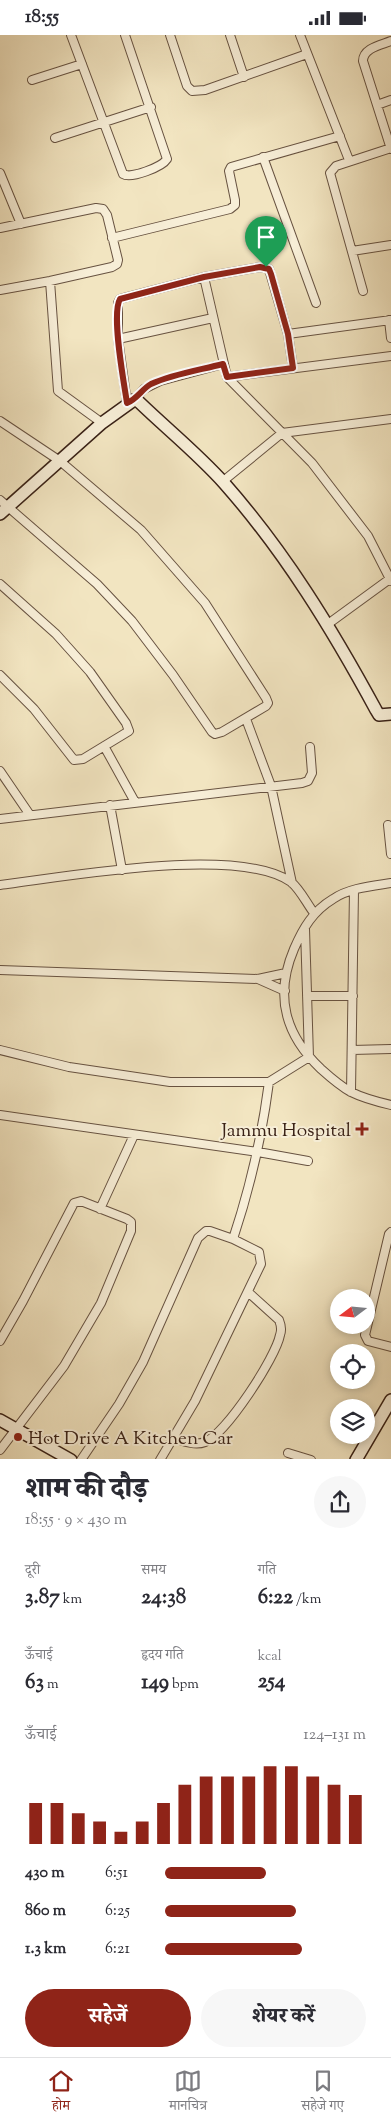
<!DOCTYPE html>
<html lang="hi">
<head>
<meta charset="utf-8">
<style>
  :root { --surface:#fff; --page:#f7f7f7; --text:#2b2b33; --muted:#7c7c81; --line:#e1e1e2; --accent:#8f2418 }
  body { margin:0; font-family:"Sorts Mill Goudy","Noto Serif Devanagari",serif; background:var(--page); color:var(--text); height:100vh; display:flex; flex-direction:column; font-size:19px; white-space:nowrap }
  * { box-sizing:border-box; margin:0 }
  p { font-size:16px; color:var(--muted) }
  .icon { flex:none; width:28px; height:28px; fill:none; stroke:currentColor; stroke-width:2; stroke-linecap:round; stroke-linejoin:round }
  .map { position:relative; height:1424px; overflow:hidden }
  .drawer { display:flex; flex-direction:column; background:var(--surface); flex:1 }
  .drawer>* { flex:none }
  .needle { width:32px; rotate:254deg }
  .fabs { position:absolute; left:330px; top:1254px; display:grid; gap:10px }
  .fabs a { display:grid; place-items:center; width:45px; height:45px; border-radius:50%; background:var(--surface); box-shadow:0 2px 8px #0003; font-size:25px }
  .pin { position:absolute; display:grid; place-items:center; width:42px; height:42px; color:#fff; margin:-51px -21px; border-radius:50% 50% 50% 0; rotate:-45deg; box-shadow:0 0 5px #0007 }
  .pin .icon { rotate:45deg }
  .round { display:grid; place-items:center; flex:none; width:52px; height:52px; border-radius:26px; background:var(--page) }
  .headline { display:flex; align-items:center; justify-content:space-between; height:85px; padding:0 25px }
  h1 { font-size:28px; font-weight:800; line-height:38px }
  .figures { display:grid; grid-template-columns:repeat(3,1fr); gap:8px; height:85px; padding:5px 25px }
  .figures div { display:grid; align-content:center }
  .figures b { font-size:21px; font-weight:800 }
  .figures small { font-size:14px; font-weight:400 }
  .figures p { font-size:14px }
  .chart { height:140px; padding:10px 25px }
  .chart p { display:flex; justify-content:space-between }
  .chart svg { width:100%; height:90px; margin-top:5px; stroke:var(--accent); stroke-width:6 }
  .action { display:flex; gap:10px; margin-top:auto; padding:10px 25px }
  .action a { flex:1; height:58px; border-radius:30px; background:var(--accent); color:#fff; font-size:20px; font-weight:800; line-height:58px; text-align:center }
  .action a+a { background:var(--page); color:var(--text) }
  ul { padding:0 25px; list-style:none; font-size:16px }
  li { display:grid; grid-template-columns:80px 60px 1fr; align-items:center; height:38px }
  li i { height:12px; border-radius:6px; background:var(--accent) }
  .status { display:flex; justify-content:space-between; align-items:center; height:35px; padding:0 25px; background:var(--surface); direction:ltr }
  .status svg { height:14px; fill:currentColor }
  .tab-bar { display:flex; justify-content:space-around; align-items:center; height:70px; border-top:1px solid var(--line); background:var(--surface); font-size:14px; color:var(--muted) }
  .tab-bar a { display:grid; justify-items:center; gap:2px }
  .tab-bar .active { color:var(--accent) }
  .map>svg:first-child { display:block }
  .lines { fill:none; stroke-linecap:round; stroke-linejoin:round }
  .street-casing { stroke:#675241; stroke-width:10 }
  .secondary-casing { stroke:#392116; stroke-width:14 }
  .street { stroke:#f7eed7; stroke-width:8 }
  .secondary { stroke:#f7eed7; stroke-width:11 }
  .route-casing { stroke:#fff; stroke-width:10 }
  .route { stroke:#8f2418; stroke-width:6 }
  .poi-dot { fill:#8f2418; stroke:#f7eed7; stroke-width:2 }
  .labels { text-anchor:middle; stroke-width:4; stroke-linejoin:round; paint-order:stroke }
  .poi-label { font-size:19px; fill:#392116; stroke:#f7eed7; text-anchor:end }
</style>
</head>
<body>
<div class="status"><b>18:55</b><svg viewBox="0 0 49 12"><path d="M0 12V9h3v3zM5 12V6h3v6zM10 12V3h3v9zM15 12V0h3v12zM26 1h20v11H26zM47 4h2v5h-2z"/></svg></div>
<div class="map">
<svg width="391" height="1425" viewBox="0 0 391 1425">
  <rect width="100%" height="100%" fill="#f2e5c1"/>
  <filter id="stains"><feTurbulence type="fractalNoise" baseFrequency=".004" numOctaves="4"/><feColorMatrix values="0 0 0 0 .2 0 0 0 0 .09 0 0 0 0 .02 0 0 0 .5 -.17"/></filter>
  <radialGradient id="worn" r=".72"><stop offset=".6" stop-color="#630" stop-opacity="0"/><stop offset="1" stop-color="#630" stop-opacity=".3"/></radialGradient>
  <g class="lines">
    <g class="street-casing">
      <path id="street" d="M71,0l52,139c8,5 39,-7 44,-15l-42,-124
        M170,0l17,51 5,5 13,-1 102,-36
        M230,0l14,42
        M300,0l49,125
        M391,6c-10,4 -28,7 -28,20l28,88
        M32,45l50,-16
        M377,70l14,-5
        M55,103l96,-31
        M263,122l53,146
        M0,138l21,51
        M0,193l96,-20 7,1 4,6 11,45 -1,4 -5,3 -62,14 -50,9
        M112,203l118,-29 5,-4v-5l-6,-29 2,-4 109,-31
        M352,216l39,-6
        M204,242l23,100 85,86 56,73 23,45
        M50,246l8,110 44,32
        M363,256l-33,-118 6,-7 55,-18
        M389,285l2,18
        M288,299l103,-14
        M118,304l95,-21
        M227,342l164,-21
        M134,365l10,-11 16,-8 63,-17
        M127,368l-9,-64v-36l2,-4 7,-2 77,-20 56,-10 9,2 19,65 5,34
        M0,386l60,40 81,69 64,73 61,95 2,5 -2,3 -44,26 -7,2 -3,-2 -39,-57 -41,-54 -35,-37 -97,-84
        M222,447l60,-49 109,-14
        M0,549l56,50 34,38 36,51 3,8 -46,28 -9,1 -40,-51 -34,-34
        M328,589l63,-46
        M246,684l25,67 21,97
        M104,711l31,56
        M0,736l30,44
        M110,770l12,65
        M0,784l302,-36 6,-2 4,-8 -2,-26
        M388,790l3,29
        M391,848c-19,3 -42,5 -58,16 -20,12 -30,29 -39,50 -20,47 -9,86 27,120 10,9 19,17 30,23 12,6 27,10 40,13
        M0,850c65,-8 238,-40 291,-3 9,7 16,22 23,31
        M0,935l258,9 28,-6
        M258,944l27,12
        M307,961h46
        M0,1015l69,17 101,15h99l40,-25 -4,-128
        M352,1015l39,-1
        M351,1057l3,-202
        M0,1080l258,37 50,9
        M100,1174l34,-74
        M391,1197l-2,2 -24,101 3,6 23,6
        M233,1204c17,-51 29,-103 36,-157
        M0,1306l23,-40 51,-98 7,-2 46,18 4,3v9l-30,72 -37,63 -64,84
        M174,1403c9,3 21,8 31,4 21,-8 71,-85 75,-107 2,-5 1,-10 -1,-15l-31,-28
        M288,1418l23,7
        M81,1425l38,-56 24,-42 55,-124 8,-7h4l23,8 26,13 2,12 -66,137 -35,59"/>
    </g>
    <g class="secondary-casing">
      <path id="secondary" d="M0,479l102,-91 32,-23 5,2c28,27 59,52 85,81 61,69 108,146 152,227l3,5 12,-1
        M0,1385l71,40
        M356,1425l35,-60"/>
    </g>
    <use href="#street" class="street"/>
    <use href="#secondary" class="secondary"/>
  </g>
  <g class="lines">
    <g class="route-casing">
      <path id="route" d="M260,232l9,2 2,5 17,60 5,34 -66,9 -4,-13c-23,6 -50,10 -72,20 -9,5 -14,15 -24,19 -3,-20 -16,-89 -7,-104l84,-22z"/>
    </g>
    <use href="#route" class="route"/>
  </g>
  <g class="poi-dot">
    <path d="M359.5 1086.5h5v5h5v5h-5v5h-5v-5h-5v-5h5z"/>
    <circle cx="18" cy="1402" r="5"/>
  </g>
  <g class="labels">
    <g class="poi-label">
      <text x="351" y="1101">Jammu Hospital</text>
      <text x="28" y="1409" text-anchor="start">Hot Drive A Kitchen Car</text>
    </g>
  </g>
  <rect width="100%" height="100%" filter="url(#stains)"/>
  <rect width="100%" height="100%" fill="url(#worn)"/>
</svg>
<div class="fabs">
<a><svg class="needle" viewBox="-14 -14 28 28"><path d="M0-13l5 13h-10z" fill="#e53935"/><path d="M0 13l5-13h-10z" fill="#7c7c81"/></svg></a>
<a><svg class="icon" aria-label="locate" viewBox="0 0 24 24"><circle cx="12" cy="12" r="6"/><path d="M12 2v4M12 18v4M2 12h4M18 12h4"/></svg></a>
<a><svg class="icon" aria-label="layers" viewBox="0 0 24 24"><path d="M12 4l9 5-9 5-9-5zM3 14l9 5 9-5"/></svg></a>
</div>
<div class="pin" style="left:266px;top:232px;background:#1e9e55"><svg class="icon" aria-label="arrive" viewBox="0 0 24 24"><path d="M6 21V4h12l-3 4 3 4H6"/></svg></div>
</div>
<section class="drawer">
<div class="headline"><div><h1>शाम की दौड़</h1><p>18:55 · 9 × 430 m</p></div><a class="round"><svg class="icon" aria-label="share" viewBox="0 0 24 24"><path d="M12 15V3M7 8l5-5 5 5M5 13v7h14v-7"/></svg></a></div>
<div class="figures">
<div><p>दूरी</p><b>3.87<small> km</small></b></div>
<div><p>समय</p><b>24:38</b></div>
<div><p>गति</p><b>6:22<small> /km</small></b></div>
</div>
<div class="figures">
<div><p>ऊँचाई</p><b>63<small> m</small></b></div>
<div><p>हृदय गति</p><b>149<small> bpm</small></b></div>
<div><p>kcal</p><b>254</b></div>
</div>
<div class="chart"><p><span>ऊँचाई</span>124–131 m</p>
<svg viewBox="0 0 160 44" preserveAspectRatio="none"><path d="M5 44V24M15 44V24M25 44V29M35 44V33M45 44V38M55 44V33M65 44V24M75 44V15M85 44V11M95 44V11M105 44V11M115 44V6M125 44V6M135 44V11M145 44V15M155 44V20"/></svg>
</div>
<ul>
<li><b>430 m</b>6:51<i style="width:50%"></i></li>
<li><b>860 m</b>6:25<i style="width:65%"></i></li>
<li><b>1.3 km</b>6:21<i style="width:68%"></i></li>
</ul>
<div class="action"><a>सहेजें</a><a>शेयर करें</a></div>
</section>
<nav class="tab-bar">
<a class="active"><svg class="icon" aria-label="home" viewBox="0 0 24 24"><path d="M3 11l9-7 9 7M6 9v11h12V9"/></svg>होम</a>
<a><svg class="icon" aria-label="map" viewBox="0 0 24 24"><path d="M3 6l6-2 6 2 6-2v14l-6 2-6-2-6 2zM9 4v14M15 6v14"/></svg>मानचित्र</a>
<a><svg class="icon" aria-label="saved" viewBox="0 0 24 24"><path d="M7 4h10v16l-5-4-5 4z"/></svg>सहेजे गए</a>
</nav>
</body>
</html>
